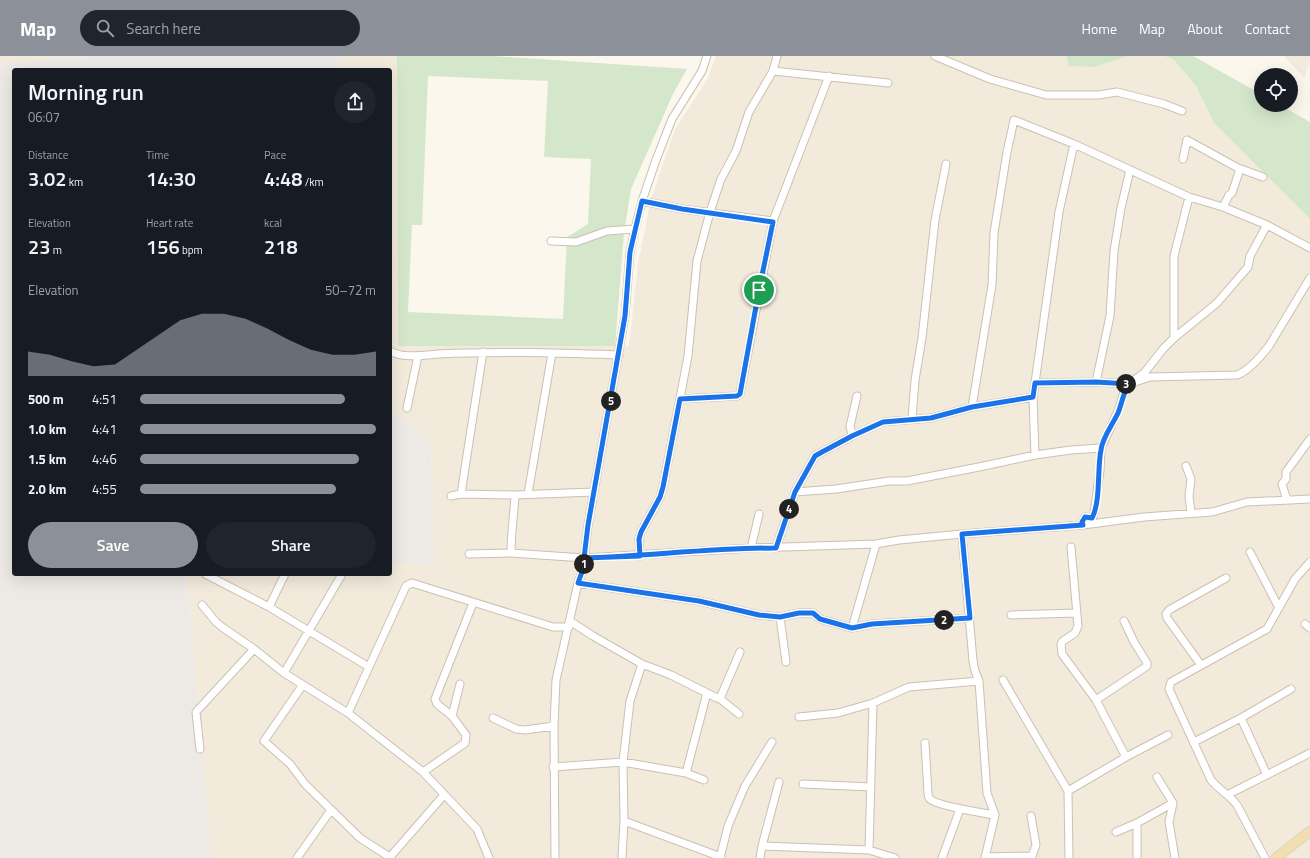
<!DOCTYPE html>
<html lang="en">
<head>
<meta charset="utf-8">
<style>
  :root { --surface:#171b24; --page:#20242c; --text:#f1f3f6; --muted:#9ea1a6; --accent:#8c9099 }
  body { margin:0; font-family:"Titillium Web",sans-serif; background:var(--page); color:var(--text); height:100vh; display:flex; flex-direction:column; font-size:15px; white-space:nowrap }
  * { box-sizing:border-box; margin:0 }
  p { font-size:13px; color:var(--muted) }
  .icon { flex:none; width:22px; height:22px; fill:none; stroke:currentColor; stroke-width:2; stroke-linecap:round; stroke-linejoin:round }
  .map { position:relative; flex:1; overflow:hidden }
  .drawer { position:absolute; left:12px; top:12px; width:380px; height:508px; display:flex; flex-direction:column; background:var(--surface); border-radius:4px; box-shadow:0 4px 16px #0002 }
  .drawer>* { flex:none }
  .controls { position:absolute; left:1254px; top:12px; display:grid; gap:8px }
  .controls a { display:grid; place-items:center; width:44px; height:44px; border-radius:50%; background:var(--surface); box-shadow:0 4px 16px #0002; font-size:20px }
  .pin { position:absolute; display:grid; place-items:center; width:34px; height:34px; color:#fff; margin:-17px; border:2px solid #fff; border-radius:50%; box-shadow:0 1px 4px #0007 }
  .km { position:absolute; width:20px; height:20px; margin:-10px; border-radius:50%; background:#222; color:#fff; font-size:11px; line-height:20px; text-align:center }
  .round { display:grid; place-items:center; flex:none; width:42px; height:42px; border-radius:21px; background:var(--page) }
  .headline { display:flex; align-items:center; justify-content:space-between; height:68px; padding:0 16px }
  h1 { font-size:22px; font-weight:600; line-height:30px }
  .metrics { display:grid; grid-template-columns:repeat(3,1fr); gap:6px; height:68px; padding:4px 16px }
  .metrics div { display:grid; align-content:center }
  .metrics b { font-size:20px; font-weight:600 }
  .metrics small { font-size:11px; font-weight:400 }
  .metrics p { font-size:11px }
  .chart { height:112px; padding:8px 16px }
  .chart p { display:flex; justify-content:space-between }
  .chart svg { width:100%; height:72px; margin-top:4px; fill:var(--accent); opacity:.7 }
  .cta { display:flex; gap:8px; margin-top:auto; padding:8px 16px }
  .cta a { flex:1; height:46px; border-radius:24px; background:var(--accent); color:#fff; font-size:16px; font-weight:600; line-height:46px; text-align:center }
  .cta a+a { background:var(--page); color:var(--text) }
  ul { padding:0 16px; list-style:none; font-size:13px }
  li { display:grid; grid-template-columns:64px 48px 1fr; align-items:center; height:30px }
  li i { height:10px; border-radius:5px; background:var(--accent) }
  header { display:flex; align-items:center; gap:24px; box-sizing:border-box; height:56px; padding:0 20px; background:var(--accent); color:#fff }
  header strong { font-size:19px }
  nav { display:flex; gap:22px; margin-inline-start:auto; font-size:14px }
  .search { width:280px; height:36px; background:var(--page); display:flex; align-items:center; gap:10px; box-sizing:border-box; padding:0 14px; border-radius:22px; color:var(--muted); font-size:15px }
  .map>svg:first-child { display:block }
  .residential { fill:#f2eadb }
  .industrial { fill:#ede9e4 }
  .green { fill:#d4e7cb; fill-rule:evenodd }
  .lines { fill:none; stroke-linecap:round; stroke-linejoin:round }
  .minor-casing { stroke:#ccc0b3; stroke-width:9 }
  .major-casing { stroke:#d8d3ce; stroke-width:11 }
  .minor { stroke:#fff; stroke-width:7 }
  .major { stroke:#f1dfad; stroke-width:9 }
  .route-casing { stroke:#fff; stroke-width:8 }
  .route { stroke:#1a73e8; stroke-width:5 }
</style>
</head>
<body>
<header>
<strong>Map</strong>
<div class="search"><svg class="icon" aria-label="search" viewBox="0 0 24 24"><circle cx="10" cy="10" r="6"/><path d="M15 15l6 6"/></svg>Search here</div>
<nav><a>Home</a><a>Map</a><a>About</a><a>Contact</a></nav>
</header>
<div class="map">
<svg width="1310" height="802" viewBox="0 0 1310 802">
  <rect width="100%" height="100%" fill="#fbf7ec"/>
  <path class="residential" d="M0,0h87l-87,8z
    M344,0h53l1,290h231l9,-81 13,-66 24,-70 32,-49 9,-24h350l4,10 25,1 32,-11h38l9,4 22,26 18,37 96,96v639h-1098l-25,-284h203v-10l44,1 -3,-123 -41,-34v-338h-57z
    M1284,0h26v4l-6,18z"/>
  <path class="industrial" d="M87,0h257l-11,14h-319v504h173l25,284h-212v-794z
    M390,352l41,34 3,123 -44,-1z"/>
  <path class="green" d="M397,0h95l195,13 -14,25 -42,95 -7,44 -9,113h-217zM428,20l120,5 -4,76 47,2 -3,65 -21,13 -4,82 -155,-7 4,-87h10z
    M1066,0h61l-32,11 -26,-1z
    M1165,0h28l68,38v11h19l30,17v97l-96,-96 -18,-37 -22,-26z"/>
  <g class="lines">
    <g class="minor-casing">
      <path id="minor" d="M935,0l55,23 56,16h53l18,-3 47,12 18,7
        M773,15l115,12
        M1183,103l4,-19 51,28 25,9
        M642,145l40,8 91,12
        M1223,151l6,-12 3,-2 8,-24
        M551,185l25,1 31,-11 28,-2
        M1174,282v-82l15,-59
        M390,295c13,8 34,4 48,3 61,-3 120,-1 181,1
        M1096,326l14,-66 4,-65 7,-43 9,-38
        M1035,327l61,-1 33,2 21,-7 87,-2c11,-4 25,-20 32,-29l41,-68
        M680,343l57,-3 3,-2 33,-173 56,-145
        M972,351l20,-122 2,-52 13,-81 7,-32 60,24 115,53 34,10 44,18 43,23
        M407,352l11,-52
        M912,363l3,-39 7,-42 13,-118 11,-56
        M852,380l-2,-10 7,-30
        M1035,399l-2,-58 2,-14 24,-171 15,-68
        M1186,410l5,13 -2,17 2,17
        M795,436l41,-3 53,-8h18l72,-14 56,-12 36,-5 30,-2
        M461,438l22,-142
        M528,438l24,-141
        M515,439c-1,19 -4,38 -4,58l73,5 167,-10 125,-4 23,-4 63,-6 121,-9 61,-8 68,-5 35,-10 63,-3
        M451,440l10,-2 54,1 79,-3
        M1287,444l-5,-16 4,-5v-7l24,-33
        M1083,469l-1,-3 3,-5 7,1 2,-5 6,-42 1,-23 17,-37 7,-22 4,-5 16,-12 18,-23 11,-11 43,-35 31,-36 2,-11 17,-31
        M962,478l11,127 2,10 4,10 8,112 8,22 -10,43
        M1071,491l7,79 -3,7 -12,8 -2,3 1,10 34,46 30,57
        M751,492l8,-34
        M776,492l19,-56 20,-36 7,-4 30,-16 31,-14 48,-4 41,-11 61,-10
        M1250,496l29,56
        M469,498l42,-1
        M640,500l-1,-17 2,-7 19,-35 3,-10 25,-131 9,-95 13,-49 11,-33 15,-28 13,-39 24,-41 4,-15
        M205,518l64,33 100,60
        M578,527l121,18 60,14 21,2 19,-4h14l7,6 32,9 20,-4 98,-6
        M202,549l14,17 6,5 32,22 30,24 64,40 75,59 54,57 12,29
        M269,551l16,-33
        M1011,559l65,-2
        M780,561l6,45
        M570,565l23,15 49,28 29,11 46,23 4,-2 19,-44
        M1305,568l5,4
        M852,572l24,-84
        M1201,609l-34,-47 -1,-4 3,-4 57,-32
        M284,617l57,-97
        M1003,624l65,111 1,67
        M302,630l-38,55 26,23 15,20 55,54 31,20
        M719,642l20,16
        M1096,644l51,-34v-3l-13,-21 -10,-21
        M348,657l58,-127 6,-3 141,44h16
        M452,660l8,-32
        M799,661l39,-4 35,-10 36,-16 70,-6
        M493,662l23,11 9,1 29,-4
        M1241,662l26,57
        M1194,686l47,-24 50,-29
        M925,687l3,50c0,2 1,5 2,6 7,7 53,14 65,16
        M200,693l-4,-37 58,-63
        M553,711l70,-5 63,11
        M423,716l42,-29 1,-8 -14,-19 -15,-12 -2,-5 38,-96
        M1157,721l16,26 -4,19 6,36
        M704,724l-18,-7 21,-80
        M803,728l68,3
        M1068,735l58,-34 42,-22
        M1227,739l83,-42
        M1031,760l5,29 -4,11
        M624,765l97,36
        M1137,767v35
        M1116,776l21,-9 36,-20
        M762,790l107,4 26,8
        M869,794l4,-147
        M390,801l54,-62
        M985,801l47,-1v2
        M297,802l34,-48
        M555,802l-1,-132 2,-46 22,-97 5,-14 5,-44 37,-209 5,-64 5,-23 7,-28 14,-41 16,-41 30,-48 5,-15
        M622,802l2,-37 -1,-59 7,-61 12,-37
        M720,802l8,-32 17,-40 27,-44
        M760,802l2,-12 17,-64
        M942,802l18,-49
        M1265,802l-28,-53c-7,-10 -18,-15 -26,-25l-42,-91 2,-7 96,-53 28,-50 15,-17"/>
    </g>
    <g class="major-casing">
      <path id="major" d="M1276,802l34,-27"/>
    </g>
    <use href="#minor" class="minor"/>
    <use href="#major" class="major"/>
  </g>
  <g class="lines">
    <g class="route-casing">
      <path id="route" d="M759,234l-19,104 -3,2 -57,3 -17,88 -3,10 -19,35 -2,7 1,17 -56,2 -1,11 -5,14 121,18 60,14 21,2 19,-4h14l7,6 32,9 20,-4 98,-6 -8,-84 121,-9 -1,-3 3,-5 7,1c9,-17 5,-50 9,-68 1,-12 12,-26 17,-37 4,-10 5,-20 11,-29l-33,-2 -61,1 -2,14 -61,10 -41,11 -48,4 -31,14 -30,16 -7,4 -20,36 -19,56c-64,0 -128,8 -192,10l4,-33 37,-209 5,-64 12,-51 40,8 91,13 -14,68"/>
    </g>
    <use href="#route" class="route"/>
  </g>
</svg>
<div class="controls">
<a><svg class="icon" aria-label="locate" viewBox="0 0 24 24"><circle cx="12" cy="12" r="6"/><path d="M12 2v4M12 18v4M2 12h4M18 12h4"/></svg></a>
</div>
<div class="pin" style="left:759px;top:234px;background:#1e9e55"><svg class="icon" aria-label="arrive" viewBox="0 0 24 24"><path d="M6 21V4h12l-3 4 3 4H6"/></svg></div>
<b class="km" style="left:584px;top:508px">1</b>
<b class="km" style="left:944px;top:564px">2</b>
<b class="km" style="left:1126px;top:328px">3</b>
<b class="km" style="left:789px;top:453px">4</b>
<b class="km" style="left:611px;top:345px">5</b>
<section class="drawer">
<div class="headline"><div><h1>Morning run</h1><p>06:07</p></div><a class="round"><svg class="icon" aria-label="share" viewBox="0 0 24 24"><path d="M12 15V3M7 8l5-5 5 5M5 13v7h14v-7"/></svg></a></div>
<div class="metrics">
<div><p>Distance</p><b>3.02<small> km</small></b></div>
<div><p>Time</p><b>14:30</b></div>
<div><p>Pace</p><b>4:48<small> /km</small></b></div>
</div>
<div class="metrics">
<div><p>Elevation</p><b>23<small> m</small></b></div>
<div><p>Heart rate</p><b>156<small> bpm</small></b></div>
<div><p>kcal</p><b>218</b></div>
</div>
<div class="chart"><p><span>Elevation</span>50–72 m</p>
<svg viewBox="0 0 160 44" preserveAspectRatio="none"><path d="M0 44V29L10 31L20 35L30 38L40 37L50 28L60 19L70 10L80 6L90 6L100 9L110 15L120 22L130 28L140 31L150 31L160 29V44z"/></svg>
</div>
<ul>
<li><b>500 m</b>4:51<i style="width:87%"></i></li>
<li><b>1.0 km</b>4:41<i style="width:100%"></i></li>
<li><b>1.5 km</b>4:46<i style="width:93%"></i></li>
<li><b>2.0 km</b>4:55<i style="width:83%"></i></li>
</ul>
<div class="cta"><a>Save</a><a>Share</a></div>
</section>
</div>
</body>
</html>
